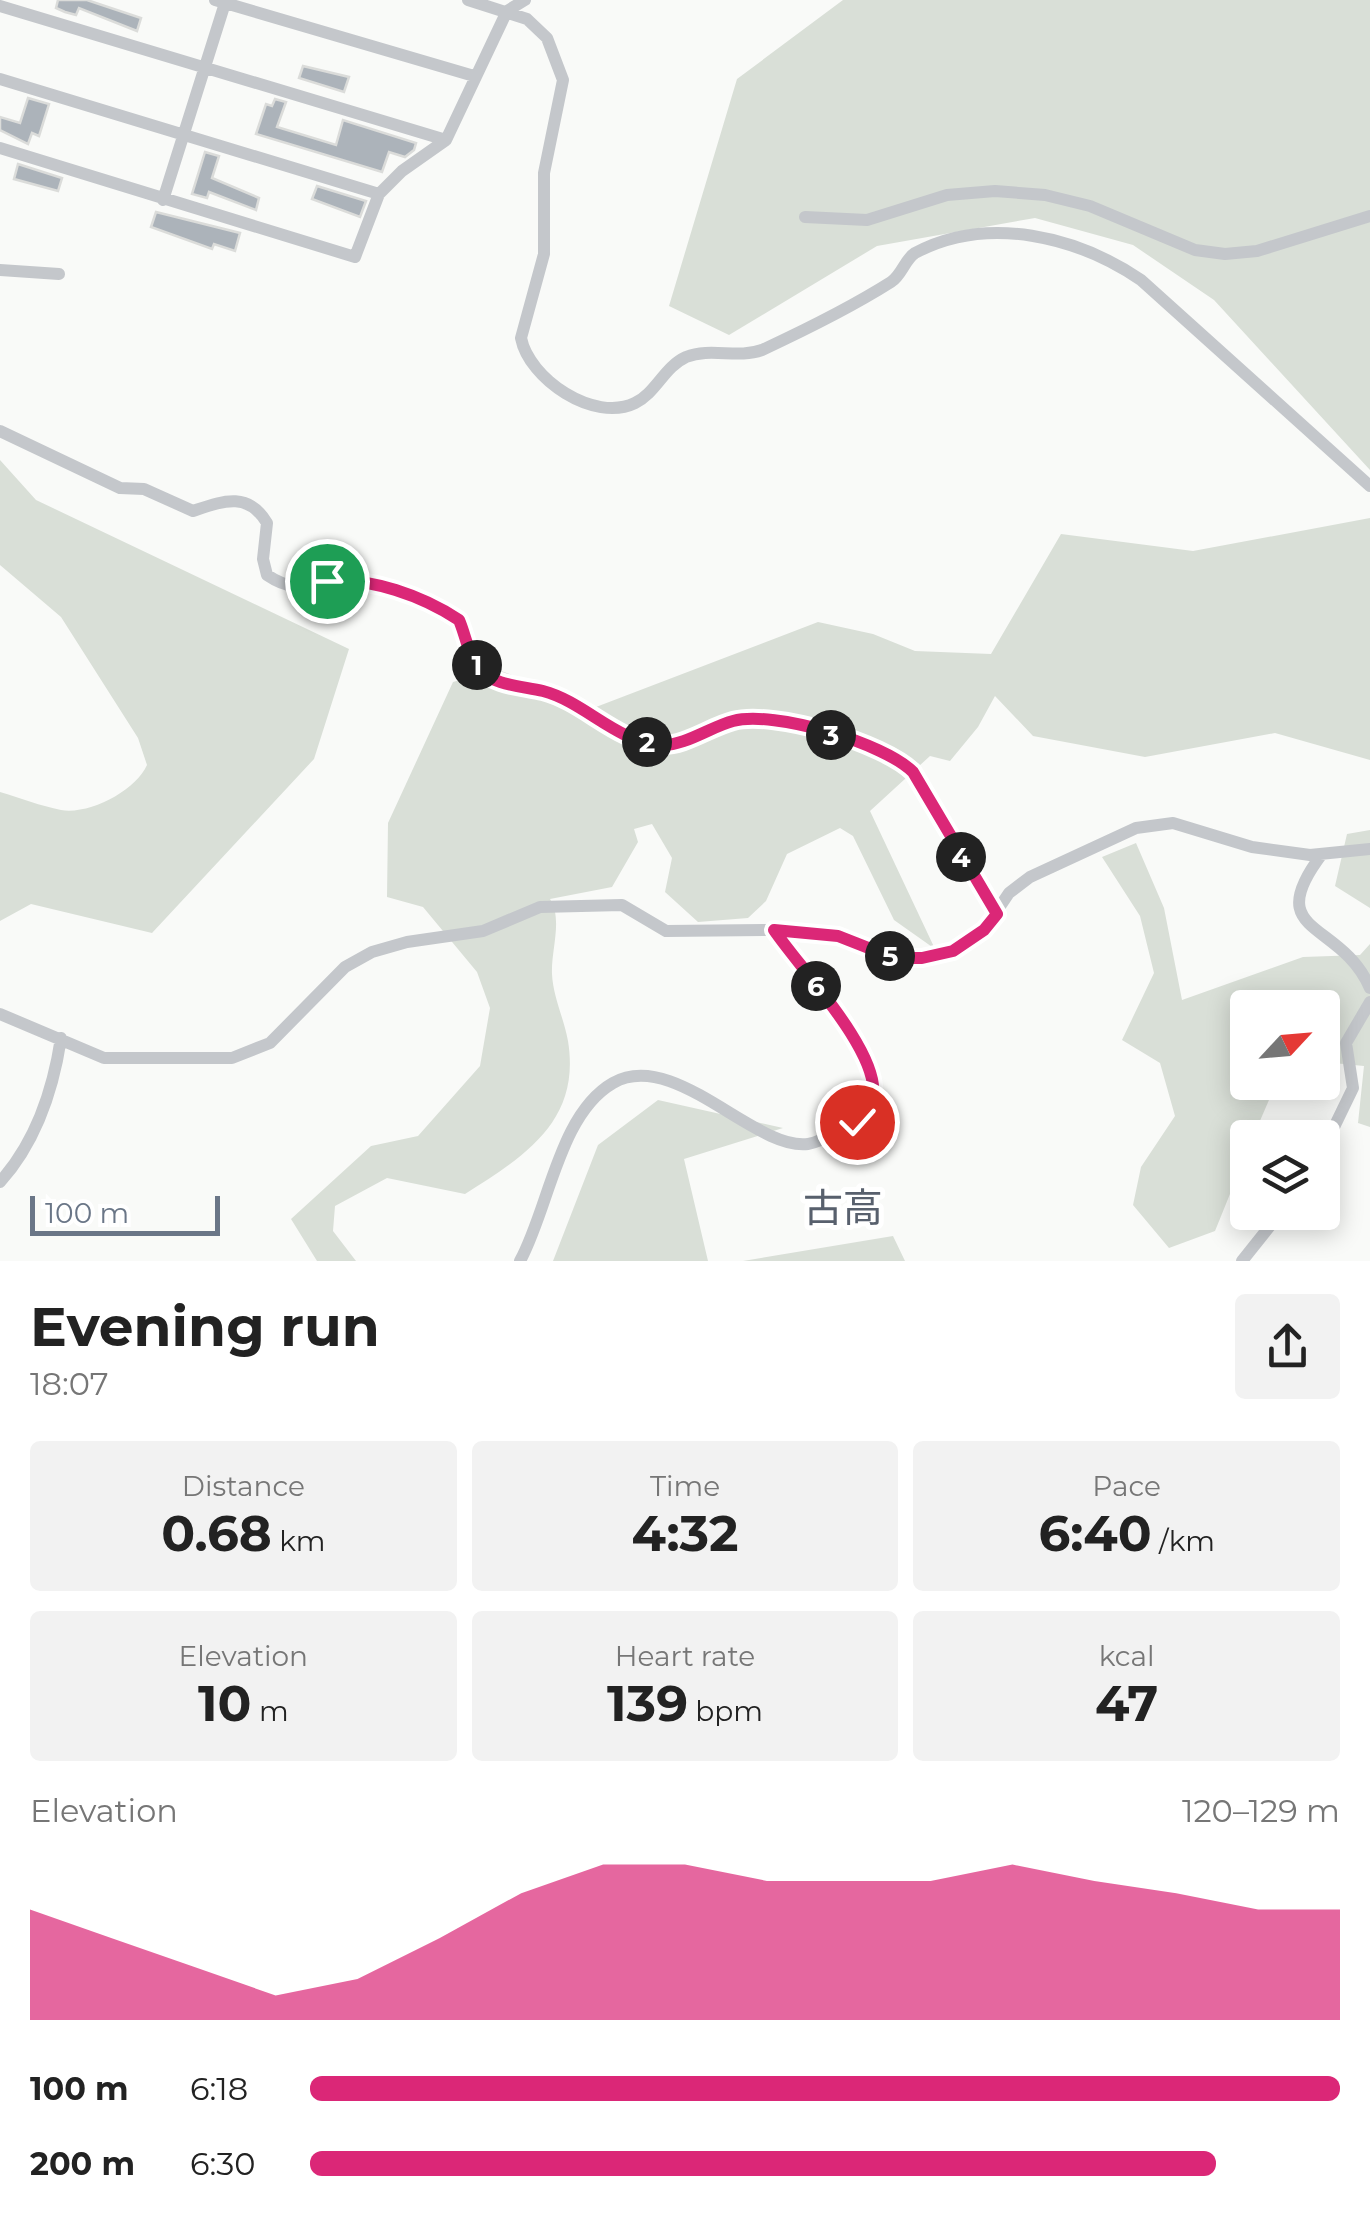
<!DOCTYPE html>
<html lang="en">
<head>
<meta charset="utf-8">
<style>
  :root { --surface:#fff; --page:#f2f2f2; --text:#222; --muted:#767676; --accent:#db2777 }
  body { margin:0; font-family:Montserrat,"Noto Sans JP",sans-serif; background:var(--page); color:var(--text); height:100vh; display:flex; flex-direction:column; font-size:38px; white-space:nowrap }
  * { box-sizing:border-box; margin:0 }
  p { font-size:32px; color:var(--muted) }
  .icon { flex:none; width:55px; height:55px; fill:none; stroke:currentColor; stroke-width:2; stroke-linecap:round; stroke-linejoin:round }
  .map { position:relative; height:1261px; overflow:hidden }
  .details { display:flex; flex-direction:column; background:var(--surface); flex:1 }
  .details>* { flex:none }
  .needle { width:65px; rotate:64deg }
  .tools { position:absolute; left:1230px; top:990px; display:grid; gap:20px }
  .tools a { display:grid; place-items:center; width:110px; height:110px; border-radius:10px; background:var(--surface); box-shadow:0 5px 25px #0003; font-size:50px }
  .scale { position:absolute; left:30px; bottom:25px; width:190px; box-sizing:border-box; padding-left:10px; border:5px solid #6a7687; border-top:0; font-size:28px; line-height:35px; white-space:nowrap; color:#6a7687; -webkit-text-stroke:8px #fff; paint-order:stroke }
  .pin { position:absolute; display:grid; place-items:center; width:85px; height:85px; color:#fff; margin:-42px; border:5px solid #fff; border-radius:50%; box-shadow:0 2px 10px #0007 }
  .km { position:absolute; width:50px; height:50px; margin:-25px; border-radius:50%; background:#222; color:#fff; font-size:28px; line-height:50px; text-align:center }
  .round { display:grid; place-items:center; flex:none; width:105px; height:105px; border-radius:10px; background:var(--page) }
  .head { display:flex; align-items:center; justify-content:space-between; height:170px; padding:0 30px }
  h1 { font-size:55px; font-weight:700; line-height:75px }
  .figures { display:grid; grid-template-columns:repeat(3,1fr); gap:15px; height:170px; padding:10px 30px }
  .figures div { display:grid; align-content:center; border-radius:10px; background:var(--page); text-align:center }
  .figures b { font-size:50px; font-weight:700 }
  .figures small { font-size:28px; font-weight:400 }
  .figures p { font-size:28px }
  .chart { height:280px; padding:20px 30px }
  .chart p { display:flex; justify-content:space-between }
  .chart svg { width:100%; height:180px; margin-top:10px; fill:var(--accent); opacity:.7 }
  ul { padding:0 30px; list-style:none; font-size:32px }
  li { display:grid; grid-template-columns:160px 120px 1fr; align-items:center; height:75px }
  li i { height:25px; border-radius:12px; background:var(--accent) }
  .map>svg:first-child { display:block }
  .green { fill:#d9dfd7 }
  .building { fill:#acb3ba; stroke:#dbdcda; stroke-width:2.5 }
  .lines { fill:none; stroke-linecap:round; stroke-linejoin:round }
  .minor { stroke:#c4c7cb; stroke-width:12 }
  .route-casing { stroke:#fff; stroke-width:20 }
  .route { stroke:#db2777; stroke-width:12 }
  .labels { text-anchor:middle; stroke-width:10; stroke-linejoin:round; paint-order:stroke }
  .quarter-label { font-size:40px; fill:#58606d; stroke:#fff }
</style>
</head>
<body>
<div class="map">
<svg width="1370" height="1261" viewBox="0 0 1370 1261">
  <rect width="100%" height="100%" fill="#f9faf8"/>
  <path class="green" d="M843,0h527v470l-156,-170 -81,-55 -98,-27 -158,28 -148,89 -60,-29 68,-227z
    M0,460l36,40 313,149 -35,110 -162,174 -121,-29 -31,17v-129c20,6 41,14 61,18 29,5 75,-20 86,-45l-9,-27 -77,-121 -61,-52z
    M1370,518v242l-95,-27 -130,24 -112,-21 -38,-40 -17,31 -28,34 -20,-5 -60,55 65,138 -41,-29 -41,-84 -13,-8 -53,26 -21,47 -18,17 -50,4 -33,-30 7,-34 -20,-34 -18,5 4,13 -26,45 -62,12c13,21 1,50 2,75 1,22 12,45 16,67 13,80 -43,115 -103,153l-78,-16 -52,28 -2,25 23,30h-39l-26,-42 80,-73 47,-10 62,-70 10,-58 -13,-36 -54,-65 -36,-10 1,-74 65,-141 43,-13 100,38 222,-85 55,12 42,17 76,3 70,-120 132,17z
    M1370,830v78l-35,-22 12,-52z
    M1136,843l28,65 18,92 121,-43 57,-2 10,-11v183l-12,-4 6,-57 -41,-4 -1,-54h-74v74l37,1 -16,17 -16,37 -5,1 -1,14 -32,79 -46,17 -36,-43 8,-38 34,-51 -15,-53 -38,-23 32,-67 -14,-57 -38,-59z
    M658,1100l125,28 -99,31 24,102h-155l45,-116z
    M893,1236l12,25h-162z"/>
  <path class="building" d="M58,0h29l54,18 -4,13 -58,-23 -3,7 -11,-3 -9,-4z
    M303,66l46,11 -5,15 -45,-14z
    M28,98l21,6 -10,32 -7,-3 -4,11 -28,-14v-13l20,6z
    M275,99l11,3 -9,25 59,18 7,-25 73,23 -2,7 -9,7 -16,-5 -7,20 -126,-38 10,-30 6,2z
    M205,152l14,4 -7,22 47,20 -3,12 -47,-18 -2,6 -15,-4z
    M18,164l44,14 -4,13 -44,-12z
    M317,186l49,15 -6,16 -48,-18z
    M156,212l84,21 -5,18 -21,-7 -2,5 -61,-22z"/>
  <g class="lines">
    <path class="minor" d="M215,0l259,76
      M468,0l59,19 20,19 16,42 -19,93v81l-23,84c8,41 73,85 114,65 21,-10 29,-36 51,-46 25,-10 51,2 76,-7 43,-20 88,-42 129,-68 11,-7 14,-23 24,-29 73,-39 163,-16 226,27l229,206
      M0,6l446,134
      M0,79l379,115
      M0,148l355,109 24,-63 23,-23 44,-31 61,-129 18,-11
      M163,200l63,-200
      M805,217l62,3 80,-25 48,-4 50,4 45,11 105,44 30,4 32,-3 113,-35
      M0,270l59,4
      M0,431l120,57 24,1 49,22c30,-10 55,-20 74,12l-4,36 4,16c34,23 46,3 82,5 35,2 80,21 110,40 7,16 9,35 20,49 18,21 55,17 79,27 34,15 63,46 103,49 24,1 49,-18 72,-24 41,-12 150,22 180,51l84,142
      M1322,854c-62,82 18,65 48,134
      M0,1014l104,44h128l38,-15 75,-76 27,-15 35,-10 76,-11 57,-24 82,-2 44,26 109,-1 63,5 57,23h27l46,-16 16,-12 25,-37 21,-16 106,-49 37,-5 79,24 58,8 60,-6
      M1322,1152l31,-64 -7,-45 24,-41
      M0,1182c36,-40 53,-91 61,-144
      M520,1261c29,-53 39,-147 93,-178 61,-35 142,68 195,61 14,-2 29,-13 41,-19 66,-32 -25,-126 -49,-157 -10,-12 -17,-26 -25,-38
      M1242,1261l39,-49"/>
  </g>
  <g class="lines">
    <g class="route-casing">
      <path id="route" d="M327,581c43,-4 96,15 132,39 7,16 9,35 20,49 15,17 44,17 64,22 42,11 73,51 118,54 24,1 49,-18 72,-24 41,-11 151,22 180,51l84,142 -13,16 -31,21 -31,7h-28l-56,-22 -64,-6c25,37 105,121 99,165 -2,10 -9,18 -16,27"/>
    </g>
    <use href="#route" class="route"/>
  </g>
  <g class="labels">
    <g class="quarter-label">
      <text x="843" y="1222">古高</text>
    </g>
  </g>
</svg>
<div class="tools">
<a><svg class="needle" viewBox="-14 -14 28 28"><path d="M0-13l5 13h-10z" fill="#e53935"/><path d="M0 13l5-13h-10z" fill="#767676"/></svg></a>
<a><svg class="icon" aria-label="layers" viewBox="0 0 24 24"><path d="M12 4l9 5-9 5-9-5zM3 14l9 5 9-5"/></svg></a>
</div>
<div class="scale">100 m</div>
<div class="pin" style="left:327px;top:581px;background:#1e9e55"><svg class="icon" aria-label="arrive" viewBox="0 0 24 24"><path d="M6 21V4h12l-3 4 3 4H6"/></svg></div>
<div class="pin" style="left:857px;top:1122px;background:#d93025"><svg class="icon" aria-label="check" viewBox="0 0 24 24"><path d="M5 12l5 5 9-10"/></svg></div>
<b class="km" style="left:477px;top:665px">1</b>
<b class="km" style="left:647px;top:742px">2</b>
<b class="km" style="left:831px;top:735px">3</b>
<b class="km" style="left:961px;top:857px">4</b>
<b class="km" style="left:890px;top:956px">5</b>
<b class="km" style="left:816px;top:986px">6</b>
</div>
<section class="details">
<div class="head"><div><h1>Evening run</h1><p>18:07</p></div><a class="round"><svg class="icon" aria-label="share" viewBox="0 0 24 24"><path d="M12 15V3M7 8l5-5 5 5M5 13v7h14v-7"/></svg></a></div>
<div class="figures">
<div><p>Distance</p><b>0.68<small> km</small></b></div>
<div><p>Time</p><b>4:32</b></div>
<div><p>Pace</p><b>6:40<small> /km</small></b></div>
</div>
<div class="figures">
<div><p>Elevation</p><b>10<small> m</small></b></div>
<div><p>Heart rate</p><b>139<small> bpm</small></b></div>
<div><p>kcal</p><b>47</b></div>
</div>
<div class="chart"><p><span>Elevation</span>120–129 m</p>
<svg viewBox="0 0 160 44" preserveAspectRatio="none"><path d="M0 44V17L10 24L20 31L30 38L40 34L50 24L60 13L70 6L80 6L90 10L100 10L110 10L120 6L130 10L140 13L150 17L160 17V44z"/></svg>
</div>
<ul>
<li><b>100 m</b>6:18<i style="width:100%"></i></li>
<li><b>200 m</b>6:30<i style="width:88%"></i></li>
</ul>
</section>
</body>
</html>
